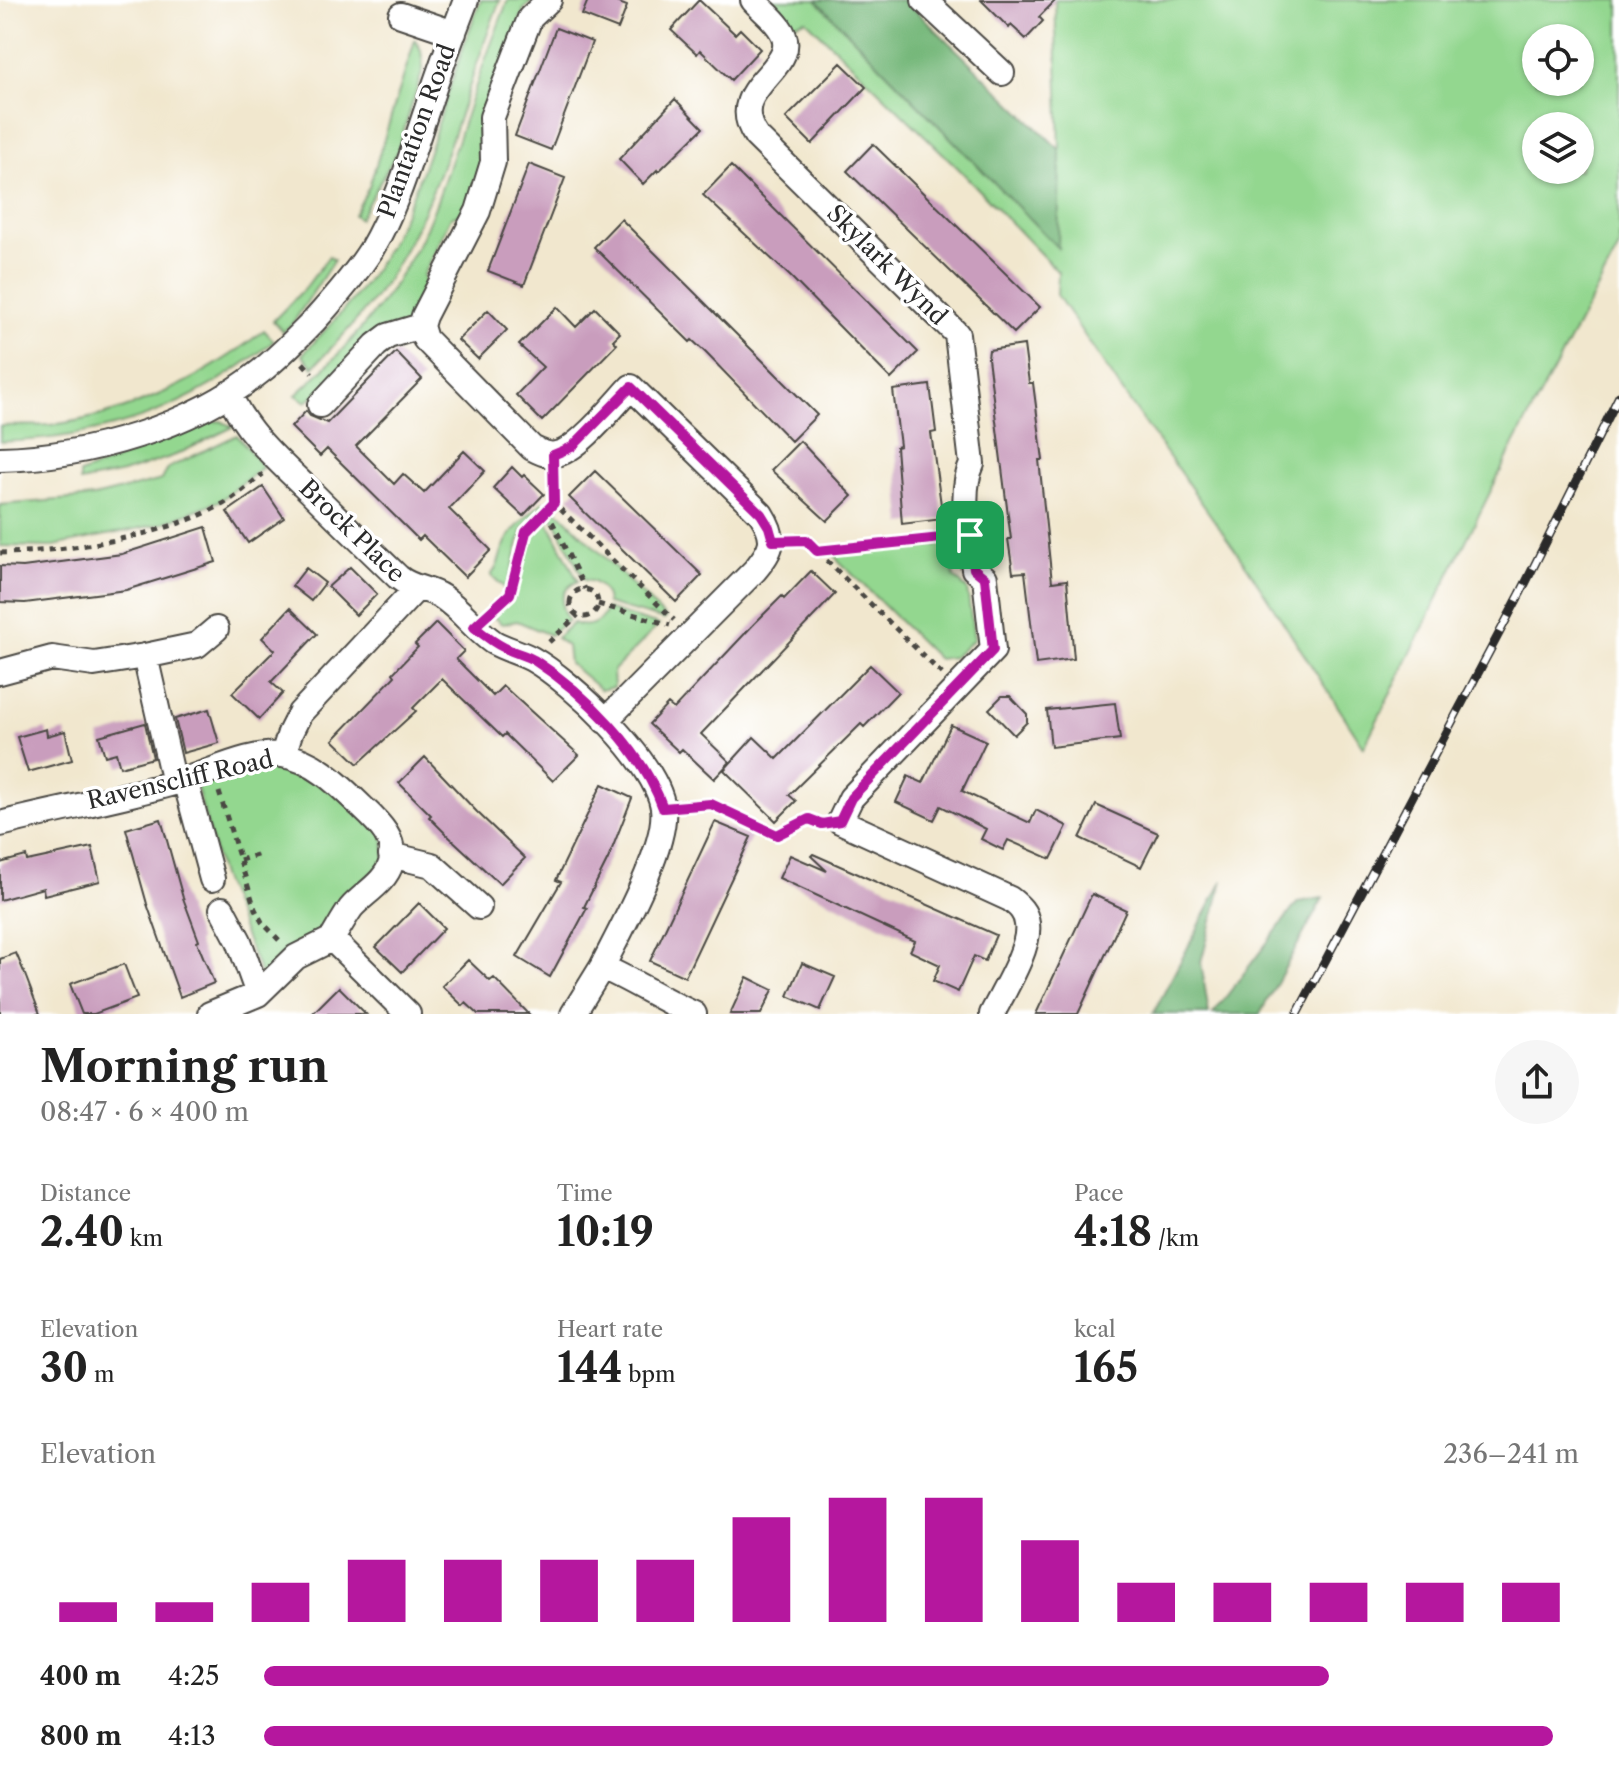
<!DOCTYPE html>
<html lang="en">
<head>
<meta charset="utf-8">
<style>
  :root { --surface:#fff; --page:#f6f6f6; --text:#222; --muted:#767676; --accent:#b5179e }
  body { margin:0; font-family:"Libre Caslon Text",serif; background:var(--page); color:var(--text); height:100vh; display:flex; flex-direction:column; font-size:30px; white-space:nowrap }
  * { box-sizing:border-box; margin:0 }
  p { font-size:26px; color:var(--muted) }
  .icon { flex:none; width:44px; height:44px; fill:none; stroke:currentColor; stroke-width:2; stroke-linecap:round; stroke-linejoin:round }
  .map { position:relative; height:1014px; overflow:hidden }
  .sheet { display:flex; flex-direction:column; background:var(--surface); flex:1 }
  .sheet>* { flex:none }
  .tools { position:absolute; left:1522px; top:24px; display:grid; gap:16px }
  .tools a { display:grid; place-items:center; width:72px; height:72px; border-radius:50%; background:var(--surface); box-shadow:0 2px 6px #0004; font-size:40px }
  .pin { position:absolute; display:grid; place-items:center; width:68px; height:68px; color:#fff; margin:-34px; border-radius:16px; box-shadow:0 4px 12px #0006 }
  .round { display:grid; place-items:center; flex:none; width:84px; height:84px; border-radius:42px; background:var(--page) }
  .headline { display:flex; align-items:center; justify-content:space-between; height:136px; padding:0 40px }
  h1 { font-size:44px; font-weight:700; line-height:60px }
  .stats { display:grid; grid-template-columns:repeat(3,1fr); gap:12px; height:136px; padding:8px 40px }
  .stats div { display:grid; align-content:center }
  .stats b { font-size:40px; font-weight:700 }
  .stats small { font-size:22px; font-weight:400 }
  .stats p { font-size:22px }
  .chart { height:224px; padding:16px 40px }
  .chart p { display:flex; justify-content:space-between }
  .chart svg { width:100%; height:144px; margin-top:8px; stroke:var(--accent); stroke-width:6 }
  ul { padding:0 40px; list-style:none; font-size:26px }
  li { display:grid; grid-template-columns:128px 96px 1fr; align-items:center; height:60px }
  li i { height:20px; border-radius:10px; background:var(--accent) }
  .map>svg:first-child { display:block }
  .green { fill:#93d78f; stroke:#5f815d; stroke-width:2; fill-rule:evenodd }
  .forest { fill:#76b87a; stroke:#507252; stroke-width:2 }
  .building { fill:#c99dbd }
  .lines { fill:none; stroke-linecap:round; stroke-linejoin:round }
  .minor-casing { stroke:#494743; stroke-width:28 }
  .path { stroke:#494743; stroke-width:5; stroke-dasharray:6 6; stroke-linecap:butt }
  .minor { stroke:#fff; stroke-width:24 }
  .rail-casing { stroke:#2b2b2b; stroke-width:9 }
  .rail { stroke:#fff; stroke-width:6; stroke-dasharray:18; stroke-linecap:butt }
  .route-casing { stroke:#fff; stroke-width:16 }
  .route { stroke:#b5179e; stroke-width:10 }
  .labels { text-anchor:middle; stroke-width:7; stroke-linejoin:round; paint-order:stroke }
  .street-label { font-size:24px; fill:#2b2b2b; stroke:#fff }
</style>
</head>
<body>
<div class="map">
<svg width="1619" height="1014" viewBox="0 0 1619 1014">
  <rect width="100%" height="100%" fill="#fff"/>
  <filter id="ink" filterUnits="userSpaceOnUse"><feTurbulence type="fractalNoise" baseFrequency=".0125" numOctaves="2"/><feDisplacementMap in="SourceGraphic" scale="16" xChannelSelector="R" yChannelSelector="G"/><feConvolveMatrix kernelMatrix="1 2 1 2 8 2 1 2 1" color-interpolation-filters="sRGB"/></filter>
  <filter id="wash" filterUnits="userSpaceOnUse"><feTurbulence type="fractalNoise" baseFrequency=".006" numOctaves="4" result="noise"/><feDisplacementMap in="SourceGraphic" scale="32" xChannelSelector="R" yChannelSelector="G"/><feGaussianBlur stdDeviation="1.8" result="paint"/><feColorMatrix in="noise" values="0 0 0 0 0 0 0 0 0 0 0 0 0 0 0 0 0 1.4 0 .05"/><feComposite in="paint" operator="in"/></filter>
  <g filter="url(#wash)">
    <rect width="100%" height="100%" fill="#f1e7ce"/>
    <path class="green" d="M481,0h19c-37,94 -59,198 -115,283 -21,31 -46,57 -72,84l-11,-12c29,-31 60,-62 81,-99 46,-79 63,-172 98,-256z
      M508,0h26l-10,9 -45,125 5,27 -17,50 -16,6 -28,58 3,16 -13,29 -107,82 -10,-7c48,-43 90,-90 120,-147 19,-34 29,-72 42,-109 15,-47 32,-93 50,-139z
      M769,0h47l241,247 3,-97 -5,-150h564v248l-107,200 -148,299 -116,-179 -125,-176 -66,-97 1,-23 -99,-103 -153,-149 -15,5zM1536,38h44v44h-44zM1536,126h44v44h-44z
      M415,40l6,10 2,19 -26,83 -38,67 -5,-4 15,-28z
      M329,256l5,4 -41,63 -10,9 -10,-11 33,-34z
      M264,330l10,11c-85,69 -165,97 -274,101v-16c16,-1 34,0 50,-1 78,-9 154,-46 214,-95z
      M221,421l12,6 -57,28 -53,18 -43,9v-8l130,-52z
      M237,435l26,32 -42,33 -61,24 -111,23 -49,-1v-41l94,-8 68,-17 6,-12z
      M543,502h7l-27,26 -16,62 -16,-15c9,-9 8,-19 13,-29 8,-18 25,-31 39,-44z
      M555,508l111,110 -2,2 -57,-16c-1,-14 -9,-23 -23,-24l-33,-67z
      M546,517l32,64c-18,8 -20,24 -10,39l-18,15 -33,-14 -15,3 -10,-8 21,-19 17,-64z
      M949,544l5,33 13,12 7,50 -20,18 -16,2 -106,-105z
      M606,609l53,16 -46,46 1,16 -13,3 -32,-27 -2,-17 -11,-8 17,-15c14,6 28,1 33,-14z
      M283,755l100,72 3,46 -115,109 -11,-9 -39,-97 -27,-99z"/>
    <path class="forest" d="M816,0h89l155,150 -2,98z
      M1223,880l-22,82 8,52h-56z
      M1323,898l-63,116h-47l85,-112z"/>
    <g id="blocks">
      <path class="building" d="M588,0h23l16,6 -9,23 -36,-14z
        M699,0l36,34 5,-5 20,20 -29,31 -31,-30 -3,4 -26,-24z
        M981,0h75l-17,17 4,4 -17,18 -15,-14 -2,3z
        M556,28l36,14 -41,108 -36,-14z
        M841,63l25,24 -54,57 -26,-26z
        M675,99l28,29 -45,44 -1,-2 -14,14 -24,-25z
        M873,144l167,163 -26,26 -167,-162z
        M529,164l36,14 -41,107 -36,-14z
        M731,166l187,186 -27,27 -100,-102 -88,-82z
        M621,219l196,196 -26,26 -85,-88 -14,-13 -2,2 -96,-95z
        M557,307l19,20 19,-19 25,25 -7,7 4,4 -75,77 -26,-26 27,-28 -24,-22z
        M488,310l19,20 -29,29 -20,-19z
        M1024,345l5,38h4l10,77h-4l13,122 15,-2 7,79 -38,5 -11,-92 -12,1 -5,-34h3l-23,-181 1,-8z
        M396,352l26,27 -66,67 38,38 9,-10 21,19 40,-42 21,20 -36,38 42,41 -26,27 -42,-41 -4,4 -92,-91 -7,7 -29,-29 15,-16 4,5 17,7z
        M930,385l6,47 -5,1 12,86 -41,5 -6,-77 4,-1 -7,-56z
        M800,441l52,55 -25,25 -56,-51z
        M512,467l10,10 2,-2 20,19 -21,22 -30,-28z
        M595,471l107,104 -26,27 -107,-105z
        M263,487l21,31 -36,25 -21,-31z
        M206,527l10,35 -90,28 -101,13 -25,-1v-36l23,1 99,-13z
        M350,567l27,27 -21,21 -28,-28z
        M306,568l19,15 -14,18 -19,-15z
        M811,571l24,23 -134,140 29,28 -16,17 -32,-30 -3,3 -30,-28 19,-20 6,5 80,-85 28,-28 2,3z
        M290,608l27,26 -46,48 12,11 -24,26 -27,-26 43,-43 -13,-12z
        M436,623l28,28 -8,8 37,37 10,-10 76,69 -26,26 -48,-47 -3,3 -60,-58 -29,29 3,3 -58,53 -25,-24 62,-64 -2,-3 25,-26 -3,-3z
        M870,665l28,27 -34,35 -3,-3 -72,71 7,6 -20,20 -52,-51 30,-33 23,22z
        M1002,696h8l17,18v8l-13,13 -25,-26z
        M1115,703l5,36 -69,8 -4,-37z
        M209,709l10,34 -36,10 -8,-34z
        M145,723l8,35 -33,9 -4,-14 -11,3 -6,-20z
        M951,725l35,16 -24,50 68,32 6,-13 31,16 -16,33 -43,-19 -5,10 -22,-11 5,-10 -45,-23 -7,14 -38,-18 12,-26 15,7z
        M46,729l1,7 18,-5 7,29 -44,12 -11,-35z
        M425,757l52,55 48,46 -25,26 -54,-50 -17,-17 2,-2 -32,-32z
        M602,784l30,14 -24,61 -24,48 3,1 -37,69 -33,-20 44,-75 -5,-2z
        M1096,805l62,28 -17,34 -61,-29z
        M161,819l22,79 16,43 -2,1 17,41 -34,14 -33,-93 -21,-75z
        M715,822l36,15 -66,140 -35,-16z
        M92,847l8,34 -56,14 -1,-7 -43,12v-37l26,-7 1,5z
        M813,854l183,81 -11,26 -11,-5 -16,36 -25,-11 7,-16 -30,-14 5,-10 -136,-63 11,-23 37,16 -16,-15z
        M1092,894l34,16 -48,104h-42z
        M419,903l25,25 -42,44 -26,-25z
        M16,953l8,19 16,42h-40v-55z
        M468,960l22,21 4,-3 35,36h-51l-12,-11 -3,3 -21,-20z
        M802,963l33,14 -15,33 -32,-14z
        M124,964l13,34 -43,16h-12l-12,-30z
        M747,977l26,13 -12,24h-31z
        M339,987l27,27h-54z"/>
    </g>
  </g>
  <g filter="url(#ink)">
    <use href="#blocks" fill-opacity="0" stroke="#494743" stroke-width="2"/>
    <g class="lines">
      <g class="minor-casing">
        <path id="minor" d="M549,0l-19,18 -38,99 1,45 -15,49 -54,105 -3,10 4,13 107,109c8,4 15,8 24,6 22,-3 59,-50 75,-67l130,127c16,25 12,34 -6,56l-150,151
          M753,0c8,9 19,17 26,27 30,41 -58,58 -23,109l201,198 15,130c-14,30 -2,72 2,105l11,9 8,72 -142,148 -11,23 170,78c9,7 16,13 17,25 4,23 -24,68 -35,90
          M924,0l78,73
          M401,15l53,18
          M229,393c15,39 54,72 84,101 28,28 57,56 85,83 14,12 30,11 44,20 19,12 32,32 51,45 12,7 26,10 39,17 39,22 125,103 131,149 5,38 -43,123 -61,159 32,14 60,33 92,47
          M320,405l56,-60 12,-9 33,-10
          M0,459c88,-2 192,-32 261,-88 19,-15 36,-33 53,-50 20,-22 41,-46 57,-71 26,-44 40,-94 56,-141 12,-37 25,-73 39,-109
          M145,656l29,127
          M0,672l52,-14 42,6 51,-8 52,-11 19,-16
          M283,755l7,-22 10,-20 116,-124
          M185,780l27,99
          M0,824c59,-15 119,-25 177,-42 31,-8 73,-31 105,-27 33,5 57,30 80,52 16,15 35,32 29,56 -5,19 -28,31 -40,45 -7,10 -13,21 -19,31
          M391,855l41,10 47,42
          M222,909l17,32 19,53
          M332,939l76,75
          M210,1014l48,-20 38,-37 36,-18
          M573,1014l29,-47"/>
      </g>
      <path class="path" d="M303,363l9,10
        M554,476v27l120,117
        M547,511l38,78
        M794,540h12l11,11 129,-13
        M818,552l124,122
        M0,553c64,-1 167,-17 223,-49 14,-8 27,-20 40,-30
        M570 603a14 14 0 1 1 28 0a14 14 0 1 1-28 0Z
        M598,604l72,21
        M491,612l19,-18 16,-62 28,-29
        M549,642l29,-27
        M219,792l36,117 7,13 17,18
        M685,806l26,-2 66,31 32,-16 11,4
        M240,860l20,-6"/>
      <use href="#minor" class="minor"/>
      <g class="rail-casing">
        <path id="rail" d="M1297,1014l223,-420 99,-198"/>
      </g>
      <use href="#rail" class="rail"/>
    </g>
  </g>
  <g class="lines" filter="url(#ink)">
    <g class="route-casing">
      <path id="route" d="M631,387l130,127 8,13 4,14 33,-1 11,11 153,-16 4,34 11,9 8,72 -142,148 -11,23 -18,3 -13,-5 -32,16 -66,-31 -48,4c-20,-57 -78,-115 -129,-148 -9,-5 -19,-7 -29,-12 -11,-5 -21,-13 -31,-21l36,-33 16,-62 28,-29 -1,-48 19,-8z"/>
    </g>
    <use href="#route" class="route"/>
  </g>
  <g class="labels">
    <g class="street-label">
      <text transform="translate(417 131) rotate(-70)" y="8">Plantation Road</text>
      <text transform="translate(887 265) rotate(45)" y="8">Skylark Wynd</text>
      <text transform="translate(352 531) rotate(44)" y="8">Brock Place</text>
      <text transform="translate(180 780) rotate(-13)" y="8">Ravenscliff Road</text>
    </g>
  </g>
</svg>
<div class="tools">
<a><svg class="icon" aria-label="locate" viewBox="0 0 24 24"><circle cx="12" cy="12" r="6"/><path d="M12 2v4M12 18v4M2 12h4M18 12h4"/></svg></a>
<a><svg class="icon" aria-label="layers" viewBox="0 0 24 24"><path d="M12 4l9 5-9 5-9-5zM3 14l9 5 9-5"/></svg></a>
</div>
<div class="pin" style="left:970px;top:535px;background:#1e9e55"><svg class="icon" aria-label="arrive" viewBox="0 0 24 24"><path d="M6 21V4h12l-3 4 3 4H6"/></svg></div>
</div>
<section class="sheet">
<div class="headline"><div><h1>Morning run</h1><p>08:47 · 6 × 400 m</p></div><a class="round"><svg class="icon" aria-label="share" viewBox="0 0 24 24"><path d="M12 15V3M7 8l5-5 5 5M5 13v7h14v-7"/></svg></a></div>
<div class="stats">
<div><p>Distance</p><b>2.40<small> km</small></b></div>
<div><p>Time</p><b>10:19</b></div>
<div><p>Pace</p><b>4:18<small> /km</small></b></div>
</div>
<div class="stats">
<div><p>Elevation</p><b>30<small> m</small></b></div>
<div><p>Heart rate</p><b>144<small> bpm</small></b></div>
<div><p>kcal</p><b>165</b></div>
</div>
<div class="chart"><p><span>Elevation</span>236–241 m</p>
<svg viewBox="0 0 160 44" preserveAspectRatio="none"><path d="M5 44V38M15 44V38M25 44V32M35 44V25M45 44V25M55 44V25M65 44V25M75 44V12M85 44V6M95 44V6M105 44V19M115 44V32M125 44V32M135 44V32M145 44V32M155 44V32"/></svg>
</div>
<ul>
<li><b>400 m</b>4:25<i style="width:81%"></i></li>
<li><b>800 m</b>4:13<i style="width:98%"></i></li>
</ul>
</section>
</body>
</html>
